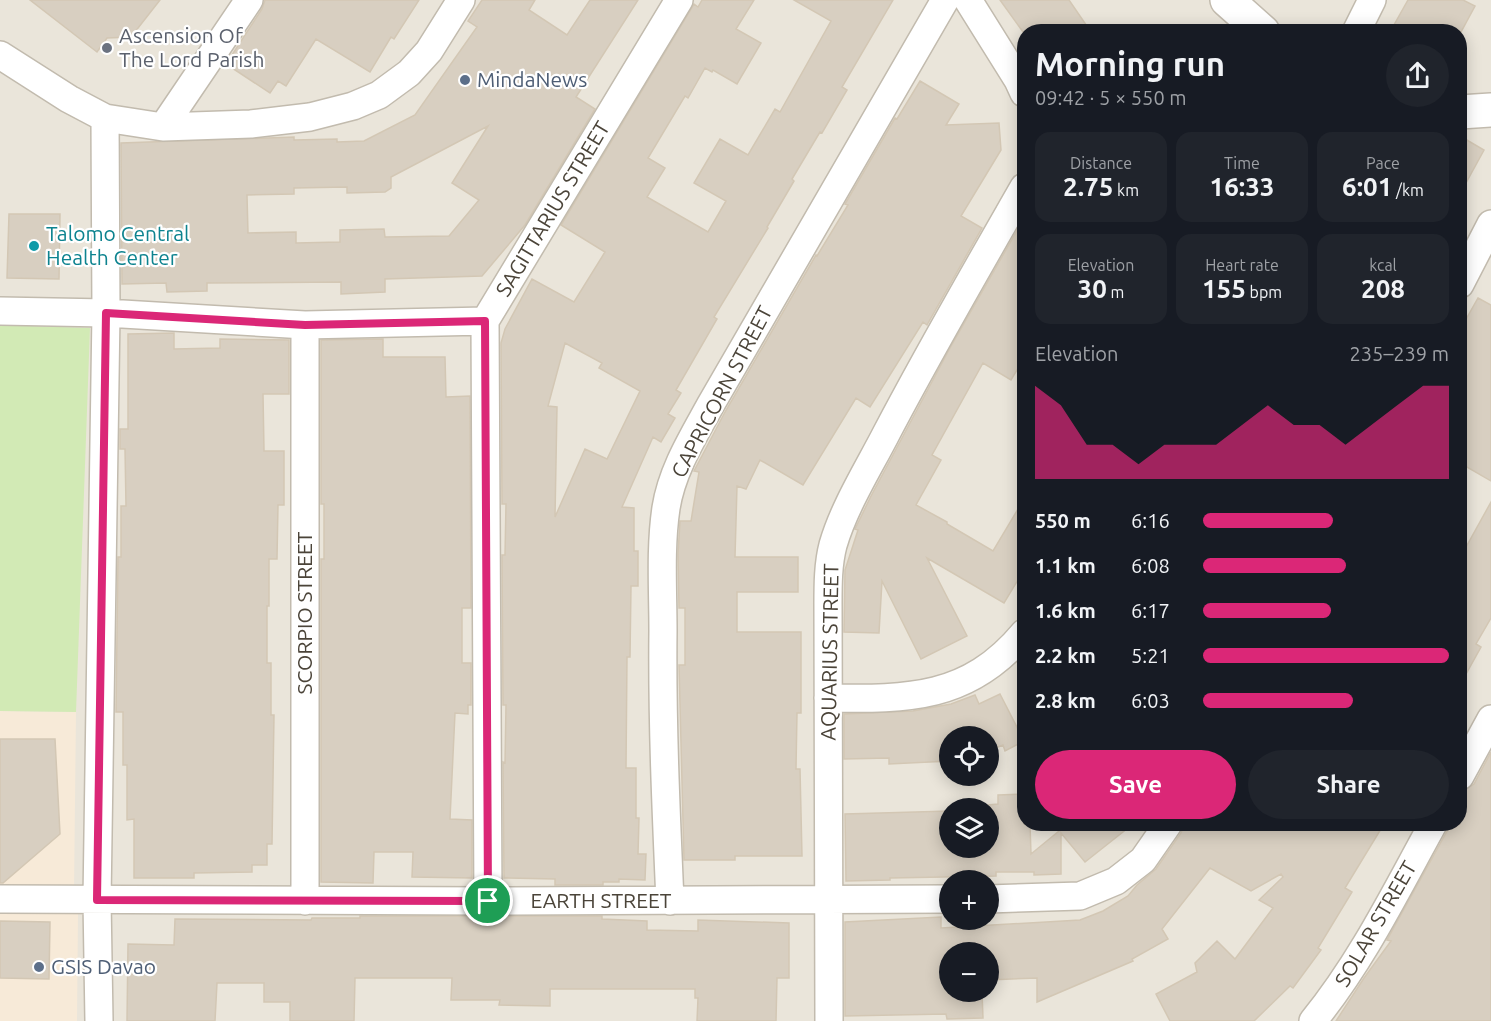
<!DOCTYPE html>
<html lang="en">
<head>
<meta charset="utf-8">
<style>
  :root { --surface:#171b24; --page:#20242c; --text:#f1f3f6; --muted:#9ea1a6; --accent:#db2777 }
  body { margin:0; font-family:Ubuntu,sans-serif; background:var(--page); color:var(--text); height:100vh; display:flex; flex-direction:column; font-size:22px; white-space:nowrap }
  * { box-sizing:border-box; margin:0 }
  p { font-size:20px; color:var(--muted) }
  .icon { flex:none; width:33px; height:33px; fill:none; stroke:currentColor; stroke-width:2; stroke-linecap:round; stroke-linejoin:round }
  .map { position:relative; flex:1; overflow:hidden }
  .details { position:absolute; left:1017px; top:24px; width:450px; height:807px; display:flex; flex-direction:column; background:var(--surface); border-radius:24px; box-shadow:0 3px 15px #0003 }
  .details>* { flex:none }
  .controls { position:absolute; left:939px; top:726px; display:grid; gap:12px }
  .controls a { display:grid; place-items:center; width:60px; height:60px; border-radius:50%; background:var(--surface); box-shadow:0 3px 15px #0003; font-size:30px }
  .pin { position:absolute; display:grid; place-items:center; width:51px; height:51px; color:#fff; margin:-26px; border:3px solid #fff; border-radius:50%; box-shadow:0 2px 6px #0007 }
  .round { display:grid; place-items:center; flex:none; width:63px; height:63px; border-radius:32px; background:var(--page) }
  .head { display:flex; align-items:center; justify-content:space-between; height:102px; padding:0 18px }
  h1 { font-size:33px; font-weight:700; line-height:45px }
  .stats { display:grid; grid-template-columns:repeat(3,1fr); gap:9px; height:102px; padding:6px 18px }
  .stats div { display:grid; align-content:center; border-radius:15px; background:var(--page); text-align:center }
  .stats b { font-size:26px; font-weight:700 }
  .stats small { font-size:16px; font-weight:400 }
  .stats p { font-size:16px }
  .chart { height:168px; padding:12px 18px }
  .chart p { display:flex; justify-content:space-between }
  .chart svg { width:100%; height:108px; margin-top:6px; fill:var(--accent); opacity:.7 }
  .button { display:flex; gap:12px; margin-top:auto; padding:12px 18px }
  .button a { flex:1; height:69px; border-radius:36px; background:var(--accent); color:#fff; font-size:24px; font-weight:700; line-height:69px; text-align:center }
  .button a+a { background:var(--page); color:var(--text) }
  ul { padding:0 18px; list-style:none; font-size:20px }
  li { display:grid; grid-template-columns:96px 72px 1fr; align-items:center; height:45px }
  li i { height:15px; border-radius:8px; background:var(--accent) }
  .map>svg:first-child { display:block }
  .residential { fill:#eae5da; fill-rule:evenodd }
  .commercial { fill:#f7ead8 }
  .green { fill:#d2eab5 }
  .building { fill:#d8cfc1; stroke:#d3c7b4; stroke-width:1.5; fill-rule:evenodd }
  .lines { fill:none; stroke-linecap:round; stroke-linejoin:round }
  .minor-casing { stroke:#c2bbae; stroke-width:30 }
  .tertiary-casing { stroke:#c2bbae; stroke-width:36 }
  .minor { stroke:#fff; stroke-width:27 }
  .tertiary { stroke:#fff; stroke-width:33 }
  .route-casing { stroke:#fff; stroke-width:12 }
  .route { stroke:#db2777; stroke-width:8 }
  .worship-dot { fill:#6b7280; stroke:#fff; stroke-width:2 }
  .service-dot { fill:#5c6f8a; stroke:#fff; stroke-width:2 }
  .culture-dot { fill:#0f9aa8; stroke:#fff; stroke-width:2 }
  .labels { text-anchor:middle; stroke-width:4.5; stroke-linejoin:round; paint-order:stroke }
  .worship-label { font-size:21px; fill:#5b616d; stroke:#fff; text-anchor:start }
  .service-label { font-size:21px; fill:#4e5e75; stroke:#fff; text-anchor:start }
  .street-label { font-size:21px; fill:#4b4439; stroke:#fff }
  .culture-label { font-size:21px; fill:#0d838f; stroke:#fff; text-anchor:start }
</style>
</head>
<body>
<div class="map">
<svg width="1491" height="1021" viewBox="0 0 1491 1021">
  <rect width="100%" height="100%" fill="#f6f3ec"/>
  <path class="residential" d="M0,0h1491v1021h-1491zM1024,32h436v792h-436zM950,736h38v40h-38zM950,808h38v40h-38zM950,880h38v40h-38zM950,952h38v40h-38z"/>
  <path class="commercial" d="M0,711l76,1 -2,179h-74z
    M0,913h78l-1,108h-77z"/>
  <path class="green" d="M0,325l90,3 -14,384 -76,-1z"/>
  <path class="building" d="M30,0h130l-29,37 -24,1 -10,14z
    M265,0h154l-25,39 -3,-2 -21,35 -54,-33 -30,47 -8,-5 -8,12 -44,-29 36,-55z
    M482,0h53l-6,10 38,25 23,-35h48l-62,97 19,12 -70,116 -43,51 -97,3v13l-44,2v-12l-134,1v8l-40,1 -1,-9 -44,1 -1,-141 173,-6v3l43,-1v3l27,-1 51,-26 62,-88 -9,-6zM488,126l-36,57 27,17 -30,36 -64,1 -1,-8 -44,1v12l-44,1v-11l-48,1 -1,-38 47,-1v-6l53,-1v6l38,-1 6,-4v-11z
    M702,0h52l-18,29 25,14 -24,41 -24,-14 -1,2 -7,-4 -17,30 -3,-2 -37,62 17,10 -18,29 61,35 18,-31 -32,-18 26,-44 28,16 27,-46 5,3 51,-91 -37,-21h99l-51,87 5,3 -25,43 -2,-1 -28,47 2,2 -27,46 1,1 -54,89 3,2 -41,71 5,3 -13,21 7,4 -14,24 -8,-5 -31,70 12,1v43h4v35h-7l-1,71h-3l-1,111h10v50h3l-1,36h8l-1,26 -26,-1v3h-16v3h-48v-6l-51,-1 -1,-116 2,1 1,-58h-3l-1,-150h3l1,-51h-4l-1,-161 4,-14 27,-50 42,23 31,-50 -44,-27 133,-221 4,3zM565,343l37,20 -3,5 41,23 -33,68 -22,-10 -30,68 2,-110 -9,-1z
    M1000,0h69l22,32h-68z
    M1408,0h55l12,6 -14,26h-71z
    M920,81l39,23 -13,21 53,-2 2,27 -40,66 21,12 -55,97 -4,-3 -53,85 -14,-9 -53,87 -43,-25 -14,29 -9,-3 -2,71h63v35h-61v40h64v81h-4l-1,56h4l2,87h-67v4h-51l-5,-195h6v-57h-6l-1,-54 2,-33h11l8,-49 -5,-1 31,-59 91,-157 1,1 31,-51 -3,-1 50,-86 2,1z
    M1460,136l24,14 -24,44z
    M9,214h51l-1,65 -52,-1z
    M1019,227l5,3v128l-13,22 -28,-17 -51,92 9,5 -25,45 31,17v2l46,27 31,-52v71l-20,33 -77,-45 40,78 -46,23 -39,-78 -3,52 -35,-1 1,-62 13,-40 -3,-1 16,-33 79,-148z
    M1478,298l13,7v176l-31,-18v-133z
    M174,333v16l46,-1v-9l69,1v54h-26l1,57h20v54h-6l-1,54h-8v47h-2v57h4v52h3l-2,129h-5v21h-15v7l-58,1v5h-60v-59l-7,1v-55h-4v-53h-7l2,-155h3v-51h5l-1,-57h-5v-20h8v-95z
    M383,339v18h62l1,40 24,-1 1,212h-9v55h9v42h-3v9l-13,-1 -5,106 22,1v58l-60,-1 1,-25h-39l-1,31 -52,-1v-323h3v-55h-3v-164z
    M1491,502v116l-15,26 5,3 -21,38v-127z
    M1000,694l24,47 -19,10 -2,-6 -15,6v-15h-38v25l-61,3v-6l-45,1v-45l69,-3 38,-7 24,-9 4,9z
    M0,739h55l5,95 -57,49h-3z
    M1491,752v269h-155l28,-43 27,-37 -4,-1 64,-116h9v-23l5,-11 9,-6z
    M1024,794v30h6l1,30 28,-23 -6,-7h80l-48,38 -24,-29v41l-27,1v-3h-38v4l-106,2v2l-44,1 -1,-67 105,-3v37h38v-43l10,-1v-9z
    M1185,824h199l-39,64 7,4 -34,56 3,2 -28,38 -3,-2 -36,35h-84l-14,-27 41,-22 -2,-9 22,-22 18,18 38,-51 -14,-8 24,-23 -2,-3 -30,17 -41,-23 -48,61 6,10 -36,20 1,2 -96,41v-24l-49,2v-28h-38v40h32l1,26 -36,1 -1,-5 -101,2v-94l96,-5v11l139,-8 23,-9 25,-15 9,-11 19,-16 25,-36z
    M360,916h242v3l45,2v9l51,1v-11l91,3v55h-12l-1,43h-79l1,-23h-3v-9h-145v17l-51,-1 1,-5h-49l1,-22h-97l-1,43h-64v-19h-26v-19h-47l-2,38h-88l1,-77 46,1 1,-26 136,1 1,-2h48z
    M0,921l50,1 -1,57 -49,-1z"/>
  <g class="lines">
    <g class="minor-casing">
      <path id="minor" d="M968,0l50,80 6,13
        M1356,32l16,-32
        M0,55l69,44 36,19 58,9 88,-3 59,-7 43,-11 26,-11 30,-22 20,-22 32,-51
        M163,127l86,-127
        M1460,284l31,-60
        M0,311l106,2 199,12 180,-4
        M828,698c80,1 140,2 196,-65
        M1460,776l31,-57
        M0,899l488,2 462,-2
        M988,899l92,-3 36,-15 27,-21 25,-36
        M305,901v-576
        M488,901l-3,-580 194,-321
        M670,901c-4,-90 -8,-180 -7,-270 0,-41 -3,-83 3,-123 6,-38 27,-71 45,-104l234,-404
        M99,1021l-2,-121 9,-587 -1,-195
        M829,1021l-1,-417c0,-19 0,-40 5,-59 11,-38 35,-76 53,-111 44,-84 91,-165 138,-247
        M1313,1021c49,-60 83,-130 120,-197"/>
    </g>
    <g class="tertiary-casing">
      <path id="tertiary" d="M1227,0l36,32
        M1460,112l31,-2"/>
    </g>
    <use href="#minor" class="minor"/>
    <use href="#tertiary" class="tertiary"/>
  </g>
  <g class="lines">
    <g class="route-casing">
      <path id="route" d="M106,313l199,12 180,-4 3,580 -391,-1z"/>
    </g>
    <use href="#route" class="route"/>
  </g>
  <circle class="worship-dot" cx="107" cy="48" r="6"/>
  <g class="service-dot">
    <circle cx="465" cy="80" r="6"/>
    <circle cx="39" cy="967" r="6"/>
  </g>
  <circle class="culture-dot" cx="34" cy="246" r="6"/>
  <g class="labels">
    <g class="worship-label">
      <text x="119" y="43">Ascension Of<tspan x="119" dy="24">The Lord Parish</tspan></text>
    </g>
    <g class="service-label">
      <text x="477" y="87">MindaNews</text>
      <text x="51" y="974">GSIS Davao</text>
    </g>
    <g class="street-label">
      <text transform="translate(553 209) rotate(-59)" y="7">SAGITTARIUS STREET</text>
      <text transform="translate(722 392) rotate(-62)" y="7">CAPRICORN STREET</text>
      <text transform="translate(305 613) rotate(-90)" y="7">SCORPIO STREET</text>
      <text transform="translate(830 652) rotate(-89)" y="7">AQUARIUS STREET</text>
      <text x="601" y="908">EARTH STREET</text>
      <text transform="translate(1376 924) rotate(-60)" y="7">SOLAR STREET</text>
    </g>
    <g class="culture-label">
      <text x="46" y="241">Talomo Central<tspan x="46" dy="24">Health Center</tspan></text>
    </g>
  </g>
</svg>
<div class="controls">
<a><svg class="icon" aria-label="locate" viewBox="0 0 24 24"><circle cx="12" cy="12" r="6"/><path d="M12 2v4M12 18v4M2 12h4M18 12h4"/></svg></a>
<a><svg class="icon" aria-label="layers" viewBox="0 0 24 24"><path d="M12 4l9 5-9 5-9-5zM3 14l9 5 9-5"/></svg></a>
<a>+</a>
<a>−</a>
</div>
<div class="pin" style="left:488px;top:901px;background:#1e9e55"><svg class="icon" aria-label="arrive" viewBox="0 0 24 24"><path d="M6 21V4h12l-3 4 3 4H6"/></svg></div>
<section class="details">
<div class="head"><div><h1>Morning run</h1><p>09:42 · 5 × 550 m</p></div><a class="round"><svg class="icon" aria-label="share" viewBox="0 0 24 24"><path d="M12 15V3M7 8l5-5 5 5M5 13v7h14v-7"/></svg></a></div>
<div class="stats">
<div><p>Distance</p><b>2.75<small> km</small></b></div>
<div><p>Time</p><b>16:33</b></div>
<div><p>Pace</p><b>6:01<small> /km</small></b></div>
</div>
<div class="stats">
<div><p>Elevation</p><b>30<small> m</small></b></div>
<div><p>Heart rate</p><b>155<small> bpm</small></b></div>
<div><p>kcal</p><b>208</b></div>
</div>
<div class="chart"><p><span>Elevation</span>235–239 m</p>
<svg viewBox="0 0 160 44" preserveAspectRatio="none"><path d="M0 44V6L10 14L20 30L30 30L40 38L50 30L60 30L70 30L80 22L90 14L100 22L110 22L120 30L130 22L140 14L150 6L160 6V44z"/></svg>
</div>
<ul>
<li><b>550 m</b>6:16<i style="width:53%"></i></li>
<li><b>1.1 km</b>6:08<i style="width:58%"></i></li>
<li><b>1.6 km</b>6:17<i style="width:52%"></i></li>
<li><b>2.2 km</b>5:21<i style="width:100%"></i></li>
<li><b>2.8 km</b>6:03<i style="width:61%"></i></li>
</ul>
<div class="button"><a>Save</a><a>Share</a></div>
</section>
</div>
</body>
</html>
